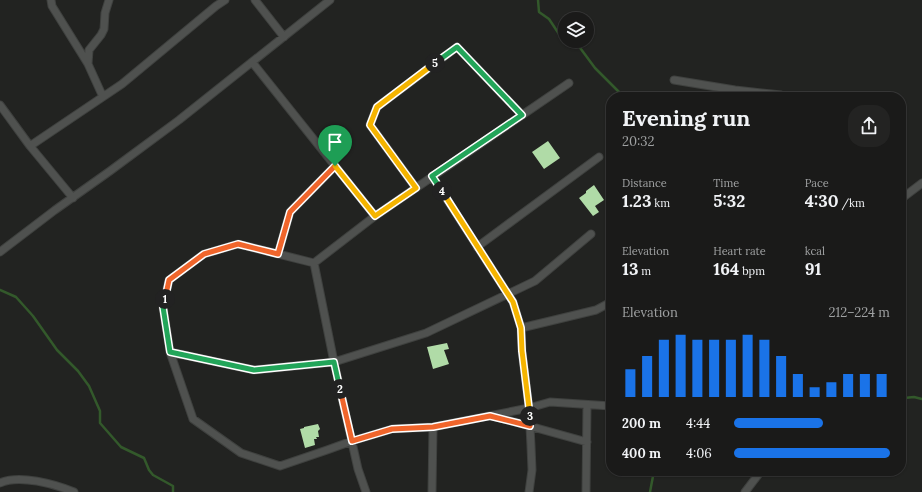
<!DOCTYPE html>
<html lang="en">
<head>
<meta charset="utf-8">
<style>
  :root { --surface:#1a1a19; --page:#232322; --text:#f1f3f6; --muted:#9fa1a2; --line:#383838; --accent:#1a73e8 }
  body { margin:0; font-family:Lora,serif; background:var(--page); color:var(--text); height:100vh; display:flex; flex-direction:column; font-size:15px; white-space:nowrap }
  * { box-sizing:border-box; margin:0 }
  p { font-size:13px; color:var(--muted) }
  .icon { flex:none; width:22px; height:22px; fill:none; stroke:currentColor; stroke-width:2; stroke-linecap:round; stroke-linejoin:round }
  .map { position:relative; flex:1; overflow:hidden }
  .side { position:absolute; left:606px; top:92px; width:300px; height:384px; display:flex; flex-direction:column; background:var(--surface); border-radius:16px; box-shadow:0 1px 3px #0004,0 0 0 1px var(--line) }
  .side>* { flex:none }
  .fabs { position:absolute; left:558px; top:12px; display:grid; gap:8px }
  .fabs a { display:grid; place-items:center; width:36px; height:36px; border-radius:50%; background:var(--surface); box-shadow:0 1px 3px #0004,0 0 0 1px var(--line); font-size:20px }
  .pin { position:absolute; display:grid; place-items:center; width:34px; height:34px; color:#fff; margin:-41px -17px; border-radius:50% 50% 50% 0; rotate:-45deg; box-shadow:0 0 4px #0007 }
  .pin .icon { rotate:45deg }
  .km { position:absolute; width:20px; height:20px; margin:-10px; border-radius:50%; background:#222; color:#fff; font-size:11px; line-height:20px; text-align:center }
  .round { display:grid; place-items:center; flex:none; width:42px; height:42px; border-radius:16px; background:var(--page) }
  .overview { display:flex; align-items:center; justify-content:space-between; height:68px; padding:0 16px }
  h1 { font-size:22px; font-weight:700; line-height:30px }
  .metrics { display:grid; grid-template-columns:repeat(3,1fr); gap:6px; height:68px; padding:4px 16px }
  .metrics div { display:grid; align-content:center }
  .metrics b { font-size:17px; font-weight:700 }
  .metrics small { font-size:11px; font-weight:400 }
  .metrics p { font-size:11px }
  .chart { height:112px; padding:8px 16px }
  .chart p { display:flex; justify-content:space-between }
  .chart svg { width:100%; height:72px; margin-top:4px; stroke:var(--accent); stroke-width:6 }
  ul { padding:0 16px; list-style:none; font-size:13px }
  li { display:grid; grid-template-columns:64px 48px 1fr; align-items:center; height:30px }
  li i { height:10px; border-radius:5px; background:var(--accent) }
  .map>svg:first-child { display:block }
  .lines { fill:none; stroke-linecap:round; stroke-linejoin:round }
  .stream { stroke:#33592b; stroke-width:2.5 }
  .building { fill:#b0dba7 }
  .minor-casing { stroke:#3f413f; stroke-width:9 }
  .minor { stroke:#4f514f; stroke-width:7 }
  .split-1-casing { stroke:#fff; stroke-width:8 }
  .split-2-casing { stroke:#fff; stroke-width:8 }
  .split-3-casing { stroke:#fff; stroke-width:8 }
  .split-4-casing { stroke:#fff; stroke-width:8 }
  .split-5-casing { stroke:#fff; stroke-width:8 }
  .split-6-casing { stroke:#fff; stroke-width:8 }
  .split-1 { stroke:#f0652b; stroke-width:5 }
  .split-2 { stroke:#22a559; stroke-width:5 }
  .split-3 { stroke:#f0652b; stroke-width:5 }
  .split-4 { stroke:#f5b400; stroke-width:5 }
  .split-5 { stroke:#22a559; stroke-width:5 }
  .split-6 { stroke:#f5b400; stroke-width:5 }
</style>
</head>
<body>
<div class="map">
<svg width="922" height="492" viewBox="0 0 922 492">
  <rect width="100%" height="100%" fill="#222321"/>
  <g class="lines">
    <path class="stream" d="M538,0l1,12 10,7 12,18h4
      M575,41l20,27 24,24 -1,5
      M0,290l16,7 17,19 24,34 21,21 11,15 11,25v12l21,24 23,11 5,12 4,5 20,11v6
      M901,402l3,-4 10,-1 8,2
      M650,492l4,-21"/>
  </g>
  <path class="building" d="M548,141l12,17 -16,11 -12,-17z
    M594,185l10,15 -9,6 4,6 -6,4 -14,-18 7,-5v-2z
    M447,343l2,6 -5,1 5,14 -16,5 -6,-22z
    M318,424l2,5 -2,2 1,6h-3l1,2h-3l1,6 -10,3 -5,-19 4,-1v-1z"/>
  <g class="lines">
    <g class="minor-casing">
      <path id="minor" d="M51,0l1,6 36,58
        M255,0l29,37
        M252,62l123,154
        M674,80l61,10 46,5 1,2
        M103,97l-15,-33 1,-14 12,-15 3,-6 1,-16 4,-13
        M0,105l30,41 43,52
        M30,146l92,-62 94,-78 9,-6
        M432,176l81,126 8,26 1,23 7,57 2,38 1,24 -3,22
        M416,188l-46,-63 7,-18 80,-60 65,68
        M901,199l21,-16
        M477,247l122,-90
        M0,252l55,-42 55,-39 69,-51 151,-120
        M278,254l12,-42 45,-46
        M314,263l-76,-19 -34,10 -35,26 -6,27 7,45 23,67 48,34 39,13 47,-16 25,-9 40,-12 41,-2 96,-19 21,-6 61,4
        M521,328l75,-18 15,-8
        M170,352l84,18 80,-8 92,-29 109,-52 56,-47
        M493,416l94,26
        M0,483c19,-9 55,1 74,9
        M366,492l-8,-23 -24,-107 -20,-99 61,-47 194,-133
        M432,492l1,-65
        M586,492l1,-87
        M745,492l16,-21"/>
    </g>
    <use href="#minor" class="minor"/>
  </g>
  <g class="lines">
    <g class="split-1-casing">
      <path id="split-1" d="M165,299l4,-19 35,-26 34,-10 40,10 12,-42 45,-46"/>
    </g>
    <g class="split-2-casing">
      <path id="split-2" d="M165,299l-2,8 7,45 84,18 80,-8 6,27"/>
    </g>
    <g class="split-3-casing">
      <path id="split-3" d="M340,389l12,52 40,-12 41,-2 57,-11 40,10v-10"/>
    </g>
    <g class="split-4-casing">
      <path id="split-4" d="M442,191l71,111 8,26 1,23 8,65"/>
    </g>
    <g class="split-5-casing">
      <path id="split-5" d="M435,63l22,-16 65,68 -90,61 10,15"/>
    </g>
    <g class="split-6-casing">
      <path id="split-6" d="M335,166l40,50 41,-28 -46,-63 7,-18 58,-44"/>
    </g>
    <use href="#split-1" class="split-1"/>
    <use href="#split-2" class="split-2"/>
    <use href="#split-3" class="split-3"/>
    <use href="#split-4" class="split-4"/>
    <use href="#split-5" class="split-5"/>
    <use href="#split-6" class="split-6"/>
  </g>
</svg>
<div class="fabs">
<a><svg class="icon" aria-label="layers" viewBox="0 0 24 24"><path d="M12 4l9 5-9 5-9-5zM3 14l9 5 9-5"/></svg></a>
</div>
<div class="pin" style="left:335px;top:166px;background:#1e9e55"><svg class="icon" aria-label="arrive" viewBox="0 0 24 24"><path d="M6 21V4h12l-3 4 3 4H6"/></svg></div>
<b class="km" style="left:165px;top:299px">1</b>
<b class="km" style="left:340px;top:389px">2</b>
<b class="km" style="left:530px;top:416px">3</b>
<b class="km" style="left:442px;top:191px">4</b>
<b class="km" style="left:435px;top:63px">5</b>
<section class="side">
<div class="overview"><div><h1>Evening run</h1><p>20:32</p></div><a class="round"><svg class="icon" aria-label="share" viewBox="0 0 24 24"><path d="M12 15V3M7 8l5-5 5 5M5 13v7h14v-7"/></svg></a></div>
<div class="metrics">
<div><p>Distance</p><b>1.23<small> km</small></b></div>
<div><p>Time</p><b>5:32</b></div>
<div><p>Pace</p><b>4:30<small> /km</small></b></div>
</div>
<div class="metrics">
<div><p>Elevation</p><b>13<small> m</small></b></div>
<div><p>Heart rate</p><b>164<small> bpm</small></b></div>
<div><p>kcal</p><b>91</b></div>
</div>
<div class="chart"><p><span>Elevation</span>212–224 m</p>
<svg viewBox="0 0 160 44" preserveAspectRatio="none"><path d="M5 44V27M15 44V19M25 44V9M35 44V6M45 44V9M55 44V9M65 44V9M75 44V6M85 44V9M95 44V19M105 44V30M115 44V38M125 44V35M135 44V30M145 44V30M155 44V30"/></svg>
</div>
<ul>
<li><b>200 m</b>4:44<i style="width:57%"></i></li>
<li><b>400 m</b>4:06<i style="width:100%"></i></li>
</ul>
</section>
</div>
</body>
</html>
